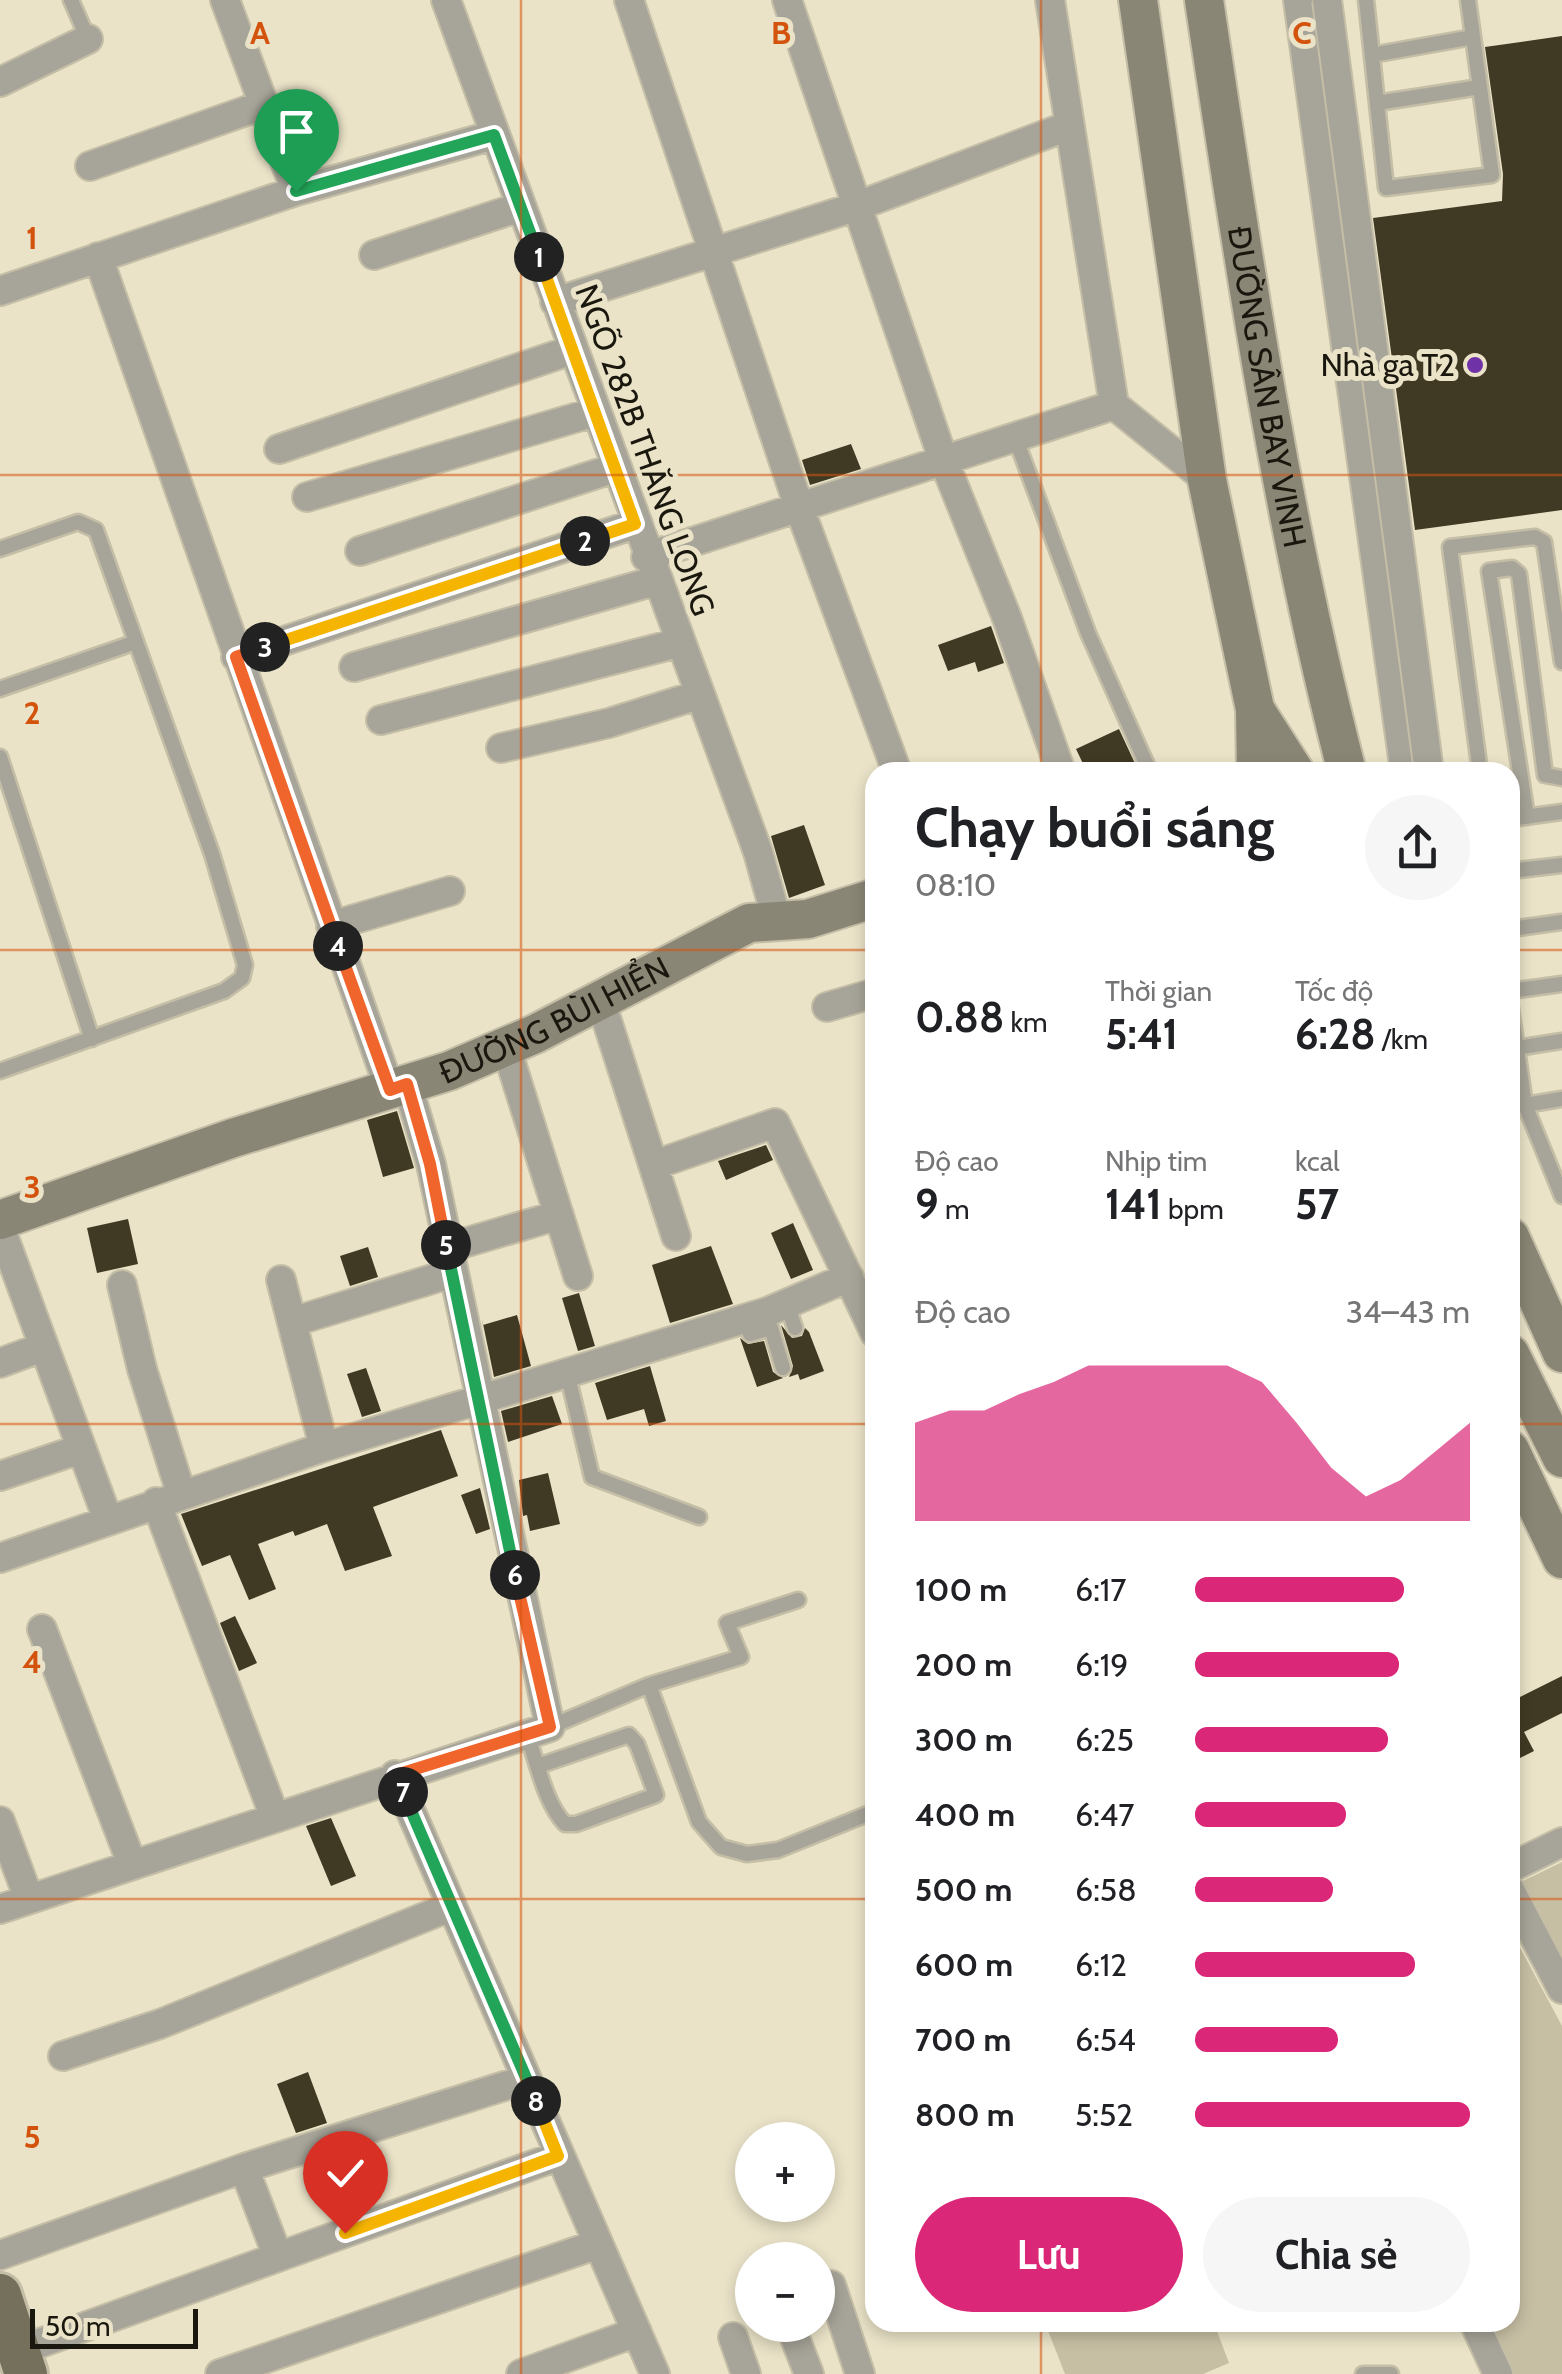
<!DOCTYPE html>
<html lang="vi">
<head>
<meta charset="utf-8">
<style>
  :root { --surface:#fff; --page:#f6f6f6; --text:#202124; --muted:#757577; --accent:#db2777 }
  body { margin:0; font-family:Cabin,sans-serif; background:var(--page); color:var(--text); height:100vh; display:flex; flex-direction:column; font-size:38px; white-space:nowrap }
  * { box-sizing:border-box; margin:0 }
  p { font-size:32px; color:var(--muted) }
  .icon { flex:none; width:55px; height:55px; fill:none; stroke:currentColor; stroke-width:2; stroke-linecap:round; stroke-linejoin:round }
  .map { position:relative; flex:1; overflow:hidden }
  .drawer { position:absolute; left:865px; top:762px; width:655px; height:1570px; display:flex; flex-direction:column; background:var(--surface); border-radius:30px; box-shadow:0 5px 15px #0003 }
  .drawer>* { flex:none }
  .tools { position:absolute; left:735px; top:2122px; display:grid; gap:20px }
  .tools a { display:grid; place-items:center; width:100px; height:100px; border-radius:50%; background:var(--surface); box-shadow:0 5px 15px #0003; font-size:50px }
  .scale { position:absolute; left:30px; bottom:25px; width:168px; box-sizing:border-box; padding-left:10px; border:5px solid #1a180e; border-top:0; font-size:28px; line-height:35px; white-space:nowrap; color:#1a180e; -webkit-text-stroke:8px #eae3c8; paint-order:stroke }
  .pin { position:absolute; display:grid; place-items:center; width:85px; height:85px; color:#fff; margin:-102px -42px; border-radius:50% 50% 50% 0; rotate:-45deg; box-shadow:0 0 10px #0007 }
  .pin .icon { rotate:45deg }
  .km { position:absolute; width:50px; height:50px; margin:-25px; border-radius:50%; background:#222; color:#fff; font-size:28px; line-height:50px; text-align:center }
  .round { display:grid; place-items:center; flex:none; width:105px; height:105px; border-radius:52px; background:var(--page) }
  .headline { display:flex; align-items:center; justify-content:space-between; height:170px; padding:0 50px }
  h1 { font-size:55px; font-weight:700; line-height:75px }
  .stats { display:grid; grid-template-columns:repeat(3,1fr); gap:15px; height:170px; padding:10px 50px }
  .stats div { display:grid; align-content:center }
  .stats b { font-size:42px; font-weight:700 }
  .stats small { font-size:28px; font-weight:400 }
  .stats p { font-size:28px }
  .chart { height:280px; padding:20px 50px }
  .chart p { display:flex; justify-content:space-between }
  .chart svg { width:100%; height:180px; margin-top:10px; fill:var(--accent); opacity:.7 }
  .action { display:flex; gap:20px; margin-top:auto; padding:20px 50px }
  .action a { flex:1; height:115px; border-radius:60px; background:var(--accent); color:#fff; font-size:40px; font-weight:700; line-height:115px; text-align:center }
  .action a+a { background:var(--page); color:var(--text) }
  ul { padding:0 50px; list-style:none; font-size:32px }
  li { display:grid; grid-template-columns:160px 120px 1fr; align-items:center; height:75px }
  li i { height:25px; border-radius:12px; background:var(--accent) }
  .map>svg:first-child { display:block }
  .green { fill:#c7bfa4 }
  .building { fill:#403a24 }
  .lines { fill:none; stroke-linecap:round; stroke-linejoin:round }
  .lane-casing { stroke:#c5bea7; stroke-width:19 }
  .street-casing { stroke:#c5bea7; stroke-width:32 }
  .secondary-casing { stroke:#c5bea7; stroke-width:42 }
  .primary-casing { stroke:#c5bea7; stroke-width:48 }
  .lane { stroke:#a7a499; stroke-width:14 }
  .street { stroke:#a7a499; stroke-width:28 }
  .secondary { stroke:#8a8675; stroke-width:38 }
  .primary { stroke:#75705c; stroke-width:42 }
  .street-bridge-casing { stroke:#c5bea7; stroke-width:32; stroke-linecap:butt }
  .street-bridge { stroke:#a7a499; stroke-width:28 }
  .split-1-casing { stroke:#fff; stroke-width:20 }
  .split-2-casing { stroke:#fff; stroke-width:20 }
  .split-3-casing { stroke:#fff; stroke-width:20 }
  .split-4-casing { stroke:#fff; stroke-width:20 }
  .split-5-casing { stroke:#fff; stroke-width:20 }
  .split-6-casing { stroke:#fff; stroke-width:20 }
  .split-7-casing { stroke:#fff; stroke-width:20 }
  .split-8-casing { stroke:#fff; stroke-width:20 }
  .split-9-casing { stroke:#fff; stroke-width:20 }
  .split-1 { stroke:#22a559; stroke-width:12 }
  .split-2 { stroke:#f5b400; stroke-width:12 }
  .split-3 { stroke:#f5b400; stroke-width:12 }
  .split-4 { stroke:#f0652b; stroke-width:12 }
  .split-5 { stroke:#f0652b; stroke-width:12 }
  .split-6 { stroke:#22a559; stroke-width:12 }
  .split-7 { stroke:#f0652b; stroke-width:12 }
  .split-8 { stroke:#22a559; stroke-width:12 }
  .split-9 { stroke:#f5b400; stroke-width:12 }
  .grid { fill:none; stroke:#d3520c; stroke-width:2.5; stroke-opacity:0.55 }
  .poi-dot { fill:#7032a7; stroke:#eae3c8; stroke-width:4 }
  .labels { text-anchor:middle; stroke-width:10; stroke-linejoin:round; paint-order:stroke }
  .poi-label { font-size:32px; fill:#1a180e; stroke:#eae3c8; text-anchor:end }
  .street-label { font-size:32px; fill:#1a180e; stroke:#eae3c8 }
  .grid-label { font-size:32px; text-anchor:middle; font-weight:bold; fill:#d3520c; stroke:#eae3c8; stroke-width:10; stroke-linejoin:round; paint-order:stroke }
</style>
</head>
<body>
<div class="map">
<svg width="1562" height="2374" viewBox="0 0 1562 2374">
  <rect width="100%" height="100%" fill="#eae3c8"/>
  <path class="green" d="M1562,1862v102l-41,-82z
    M1510,1929l52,97v348h-48l-26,-51 22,-1z
    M1045,2323h169l15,40 -26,11h-138z"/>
  <path class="building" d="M1562,36v474l-147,20 -42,-312 129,-17 1,-27 -18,-127z
    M851,444l10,25 -51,16 -8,-25z
    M991,626l13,37 -26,9 -3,-10 -27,9 -10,-26z
    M1119,729l20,43h-52l-11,-23z
    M804,825l21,60 -36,13 -18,-62z
    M397,1111l17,57 -31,9 -16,-57z
    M766,1145l7,15 -47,20 -8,-19z
    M128,1219l10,45 -41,9 -10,-45z
    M793,1223l20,47 -22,9 -20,-46z
    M711,1246l22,58 -63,19 -18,-58z
    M368,1247l10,30 -28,9 -10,-30z
    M579,1293l16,53 -17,5 -16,-53z
    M517,1315l14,51 -37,11 -12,-58 1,6z
    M781,1325l11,13 10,-2 3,-8 4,4 15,39 -24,9 -2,-6 -9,3 4,-11z
    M740,1338l8,6 16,-3 9,31 10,6 -26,9z
    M650,1366l16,55 -17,5 -5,-17 -37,11 -12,-37z
    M366,1368l15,43 -19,6 -15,-43z
    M552,1396l10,28 -54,18 -7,-31z
    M441,1430l17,46 -85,31 19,49 -47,15 -18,-47 -32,12 -2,-5 -35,13 18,45 -27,11 -19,-45 -28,11 -21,-52z
    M548,1473l12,51 -30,7 -3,-16 -4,1 -4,-36z
    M480,1488l10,41 -14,5 -15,-39z
    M235,1616l22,47 -18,8 -19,-48z
    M1562,1676v37l-38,19 10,19 -24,12v-61z
    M331,1818l25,58 -25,10 -25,-60z
    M308,2072l19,51 -31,10 -19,-49z"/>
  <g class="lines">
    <g class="lane-casing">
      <path id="lane" d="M71,0l17,39
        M1366,0l20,188 106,-13 -24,-175
        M1372,55l101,-18
        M1377,103l103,-16
        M1015,437l73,196 62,139
        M0,549l78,-27 18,8 116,324 33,111 -3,13 -18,13 -224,80
        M0,689l136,-47
        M0,757l92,282
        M1480,772l-30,-225 85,-10 9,5 18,120
        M1527,817l-38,-246 23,-3 7,6 26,201 17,3
        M1510,819l52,-7
        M1510,871l52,-6
        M1510,929l52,-7
        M1510,991l52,-7
        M1510,1002l15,103 37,91
        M1516,1048l46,-7
        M1525,1105l37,-6
        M787,1304l8,24
        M746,1319l4,15 21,-6 12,40
        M567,1372l25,105 107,40
        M649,1685l50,137 22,25 26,7 31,-4 97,-39
        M550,1727l99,-42 92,-28 -14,-34 71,-23
        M527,1734c10,28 18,69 38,90h11l80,-29 -19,-51 -8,-9 -91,31
        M1363,2374h28"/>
    </g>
    <g class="street-casing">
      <path id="street" d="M225,0l71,191
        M446,0l312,852 20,72
        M629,0l170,507 98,265
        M787,0l156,459 64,159 54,154
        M1050,0l64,405
        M1298,0l107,772
        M0,82l88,-43
        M90,166l173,-61
        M374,255l146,-48
        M98,257l292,833
        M0,291l296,-100 198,-56
        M555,302l300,-95 213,-81
        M279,449l293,-99
        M307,497l288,-85
        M360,551l255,-83
        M646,557l468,-152 93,75
        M236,657l399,-133
        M354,667l301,-86
        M381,720l297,-77
        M501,748l108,-25 89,-28
        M331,926l119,-35
        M600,999l76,237
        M827,1007l48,-14
        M506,1047l72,229
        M654,1165l121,-42 100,210
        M0,1227l108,293
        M447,1248l112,-33
        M281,1280l43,167
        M122,1285l20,84 39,124
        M292,1322l160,-49
        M0,1363l43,-16
        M0,1476l80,-27
        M156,1502l118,313
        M0,1558l324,-111 443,-135 82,-35
        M42,1629l90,235
        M395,1775l260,599
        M0,1821l29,78
        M1510,1868l52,-26
        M1510,1890l52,99
        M0,1909l550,-182 -119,-563 -24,-80
        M63,2056l97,-32 292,-118
        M244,2168l34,89 280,-101
        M0,2255l244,-87 283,-89
        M831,2285l29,89
        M1474,2322l24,52
        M790,2325l19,49
        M733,2337l13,37
        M18,2351l260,-94
        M220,2374l378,-130
        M521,2374l116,-42"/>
    </g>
    <g class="secondary-casing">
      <g id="secondary">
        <path d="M1138,0l69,480 48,229 1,63"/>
        <path id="s1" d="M1204,0c39,259 77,518 143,772"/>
        <path d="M1256,711l39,61"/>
        <path id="s2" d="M0,1220l233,-82 216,-67 86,-37 214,-111 59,-4 67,-21"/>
        <path d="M1510,1237l52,116"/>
        <path d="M1510,1354l52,104"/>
        <path d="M1510,1450l52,109"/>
      </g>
    </g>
    <g class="primary-casing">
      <path id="primary" d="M0,2295l26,79"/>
    </g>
    <use href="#lane" class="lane"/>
    <use href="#street" class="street"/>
    <use href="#secondary" class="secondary"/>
    <use href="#primary" class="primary"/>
    <g class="street-bridge-casing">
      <path id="street-bridge" d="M1327,0l102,772"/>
    </g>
    <use href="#street-bridge" class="street-bridge"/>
  </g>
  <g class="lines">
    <g class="split-1-casing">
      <path id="split-1" d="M296,191l198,-56 45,122"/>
    </g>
    <g class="split-2-casing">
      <path id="split-2" d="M539,257l96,267 -50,17"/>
    </g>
    <g class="split-3-casing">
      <path id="split-3" d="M265,647l320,-106"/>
    </g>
    <g class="split-4-casing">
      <path id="split-4" d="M265,647l-29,10 102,289"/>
    </g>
    <g class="split-5-casing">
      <path id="split-5" d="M338,946l52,144 17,-6 23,80 16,81"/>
    </g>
    <g class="split-6-casing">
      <path id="split-6" d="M446,1245l69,330"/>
    </g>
    <g class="split-7-casing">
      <path id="split-7" d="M403,1792l-7,-17 154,-48 -35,-152"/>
    </g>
    <g class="split-8-casing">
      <path id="split-8" d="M403,1792l133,309"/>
    </g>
    <g class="split-9-casing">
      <path id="split-9" d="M345,2233l213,-77 -22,-55"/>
    </g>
    <use href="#split-1" class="split-1"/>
    <use href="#split-2" class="split-2"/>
    <use href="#split-3" class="split-3"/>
    <use href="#split-4" class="split-4"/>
    <use href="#split-5" class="split-5"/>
    <use href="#split-6" class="split-6"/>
    <use href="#split-7" class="split-7"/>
    <use href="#split-8" class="split-8"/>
    <use href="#split-9" class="split-9"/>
  </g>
  <path class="grid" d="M521,0v2374M1041,0v772M0,475h1562M0,950h875M1510,950h52M0,1424h875M1510,1424h52M0,1899h875M1510,1899h52M1041,2322v52"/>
  <circle class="poi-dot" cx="1475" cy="365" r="10"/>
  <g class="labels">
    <g class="poi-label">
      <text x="1455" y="376">Nhà ga T2</text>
    </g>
    <g class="street-label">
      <text dy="11" stroke="none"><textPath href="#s1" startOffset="392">ĐƯỜNG SÂN BAY VINH</textPath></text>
      <text transform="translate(645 450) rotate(70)" y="11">NGÕ 282B THĂNG LONG</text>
      <text dy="11" stroke="none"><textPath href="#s2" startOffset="590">ĐƯỜNG BÙI HIỂN</textPath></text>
    </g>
  </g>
  <g class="grid-label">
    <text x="260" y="44">A</text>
    <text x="781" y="44">B</text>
    <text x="1302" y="44">C</text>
    <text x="32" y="249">1</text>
    <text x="32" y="724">2</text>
    <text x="32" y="1198">3</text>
    <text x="32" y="1673">4</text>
    <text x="32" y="2148">5</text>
  </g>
</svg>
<div class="tools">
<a>+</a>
<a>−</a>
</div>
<div class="scale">50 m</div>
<div class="pin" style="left:296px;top:191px;background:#1e9e55"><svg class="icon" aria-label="arrive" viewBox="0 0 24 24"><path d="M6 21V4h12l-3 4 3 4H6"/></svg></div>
<div class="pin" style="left:345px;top:2233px;background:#d93025"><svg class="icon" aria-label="check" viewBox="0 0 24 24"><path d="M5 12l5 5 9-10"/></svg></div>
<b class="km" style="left:539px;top:257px">1</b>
<b class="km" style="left:585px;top:541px">2</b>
<b class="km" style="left:265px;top:647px">3</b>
<b class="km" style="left:338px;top:946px">4</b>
<b class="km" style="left:446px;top:1245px">5</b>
<b class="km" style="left:515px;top:1575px">6</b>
<b class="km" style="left:403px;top:1792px">7</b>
<b class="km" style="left:536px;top:2101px">8</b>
<section class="drawer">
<div class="headline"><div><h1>Chạy buổi sáng</h1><p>08:10</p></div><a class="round"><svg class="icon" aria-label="share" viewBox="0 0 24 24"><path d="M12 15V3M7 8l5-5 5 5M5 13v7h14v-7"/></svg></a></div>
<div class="stats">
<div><b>0.88<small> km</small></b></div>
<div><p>Thời gian</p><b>5:41</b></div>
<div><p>Tốc độ</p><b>6:28<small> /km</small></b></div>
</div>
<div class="stats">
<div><p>Độ cao</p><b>9<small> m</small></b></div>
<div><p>Nhịp tim</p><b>141<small> bpm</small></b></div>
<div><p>kcal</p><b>57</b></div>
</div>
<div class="chart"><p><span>Độ cao</span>34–43 m</p>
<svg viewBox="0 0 160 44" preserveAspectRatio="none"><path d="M0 44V20L10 17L20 17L30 13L40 10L50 6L60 6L70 6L80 6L90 6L100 10L110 20L120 31L130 38L140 34L150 27L160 20V44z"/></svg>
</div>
<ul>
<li><b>100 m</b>6:17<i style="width:76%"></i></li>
<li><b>200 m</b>6:19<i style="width:74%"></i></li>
<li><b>300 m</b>6:25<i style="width:70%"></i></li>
<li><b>400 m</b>6:47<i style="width:55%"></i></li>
<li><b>500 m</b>6:58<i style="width:50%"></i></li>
<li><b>600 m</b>6:12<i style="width:80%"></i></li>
<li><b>700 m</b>6:54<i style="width:52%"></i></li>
<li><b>800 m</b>5:52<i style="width:100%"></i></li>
</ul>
<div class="action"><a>Lưu</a><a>Chia sẻ</a></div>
</section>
</div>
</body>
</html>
